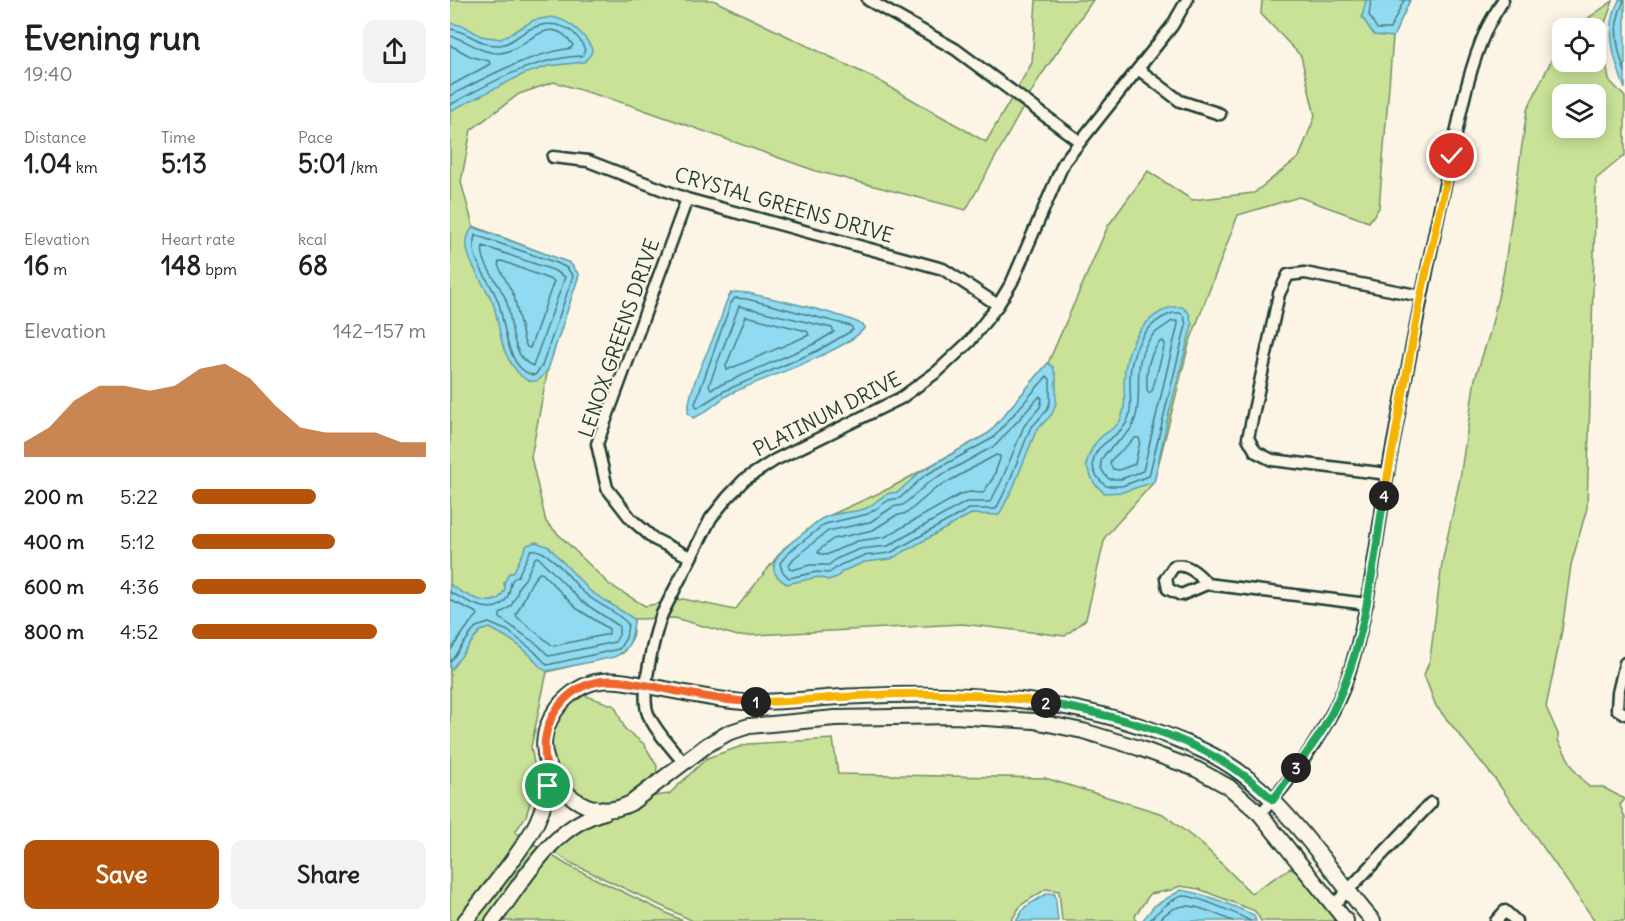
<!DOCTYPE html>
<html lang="en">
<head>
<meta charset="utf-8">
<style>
  :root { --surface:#fff; --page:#f2f2f2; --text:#202124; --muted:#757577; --accent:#b45309 }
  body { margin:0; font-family:Delius,sans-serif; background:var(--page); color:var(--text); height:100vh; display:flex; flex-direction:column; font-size:22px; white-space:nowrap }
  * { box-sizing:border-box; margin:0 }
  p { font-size:20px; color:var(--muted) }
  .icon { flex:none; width:33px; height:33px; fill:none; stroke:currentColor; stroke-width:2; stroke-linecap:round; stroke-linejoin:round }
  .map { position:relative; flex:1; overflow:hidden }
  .sheet { display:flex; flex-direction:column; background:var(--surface); width:450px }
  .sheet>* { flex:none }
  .controls { position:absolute; left:1102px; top:18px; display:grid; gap:12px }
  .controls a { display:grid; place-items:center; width:54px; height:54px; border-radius:12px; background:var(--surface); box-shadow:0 3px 15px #0003; font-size:30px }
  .pin { position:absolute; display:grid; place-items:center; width:51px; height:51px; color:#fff; margin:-26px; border:3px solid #fff; border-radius:50%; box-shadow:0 2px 6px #0007 }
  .km { position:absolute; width:30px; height:30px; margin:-15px; border-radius:50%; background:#222; color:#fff; font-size:16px; line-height:30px; text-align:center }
  .round { display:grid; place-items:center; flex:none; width:63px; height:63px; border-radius:12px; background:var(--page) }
  .head { display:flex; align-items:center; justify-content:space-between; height:102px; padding:0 24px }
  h1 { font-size:33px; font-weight:800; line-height:45px }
  .figures { display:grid; grid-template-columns:repeat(3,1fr); gap:9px; height:102px; padding:6px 24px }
  .figures div { display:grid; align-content:center }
  .figures b { font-size:26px; font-weight:800 }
  .figures small { font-size:16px; font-weight:400 }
  .figures p { font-size:16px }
  .chart { height:168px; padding:12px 24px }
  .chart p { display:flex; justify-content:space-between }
  .chart svg { width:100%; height:108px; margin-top:6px; fill:var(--accent); opacity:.7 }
  .action { display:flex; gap:12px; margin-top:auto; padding:12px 24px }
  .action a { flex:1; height:69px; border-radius:12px; background:var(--accent); color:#fff; font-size:24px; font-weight:800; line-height:69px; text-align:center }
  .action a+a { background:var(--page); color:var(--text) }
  ul { padding:0 24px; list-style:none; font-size:20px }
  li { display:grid; grid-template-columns:96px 72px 1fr; align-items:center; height:45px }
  li i { height:15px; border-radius:8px; background:var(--accent) }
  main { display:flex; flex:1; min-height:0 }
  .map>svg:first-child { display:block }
  .green { fill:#c9e298; stroke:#749066; stroke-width:1.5; fill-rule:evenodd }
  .water { fill:#90dbf1; stroke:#639ca5; stroke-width:1.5 }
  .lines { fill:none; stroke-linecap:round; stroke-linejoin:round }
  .shore { stroke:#4c7c80; stroke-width:1.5 }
  .minor-casing { stroke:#1f3d34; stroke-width:15 }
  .tertiary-casing { stroke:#1f3d34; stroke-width:18 }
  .minor { stroke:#fcf5e5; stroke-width:10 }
  .tertiary { stroke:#fcf5e5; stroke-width:14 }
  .split-1-casing { stroke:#fff; stroke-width:12 }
  .split-2-casing { stroke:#fff; stroke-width:12 }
  .split-3-casing { stroke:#fff; stroke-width:12 }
  .split-4-casing { stroke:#fff; stroke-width:12 }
  .split-5-casing { stroke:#fff; stroke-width:12 }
  .split-1 { stroke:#f0652b; stroke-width:8 }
  .split-2 { stroke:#f5b400; stroke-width:8 }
  .split-3 { stroke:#22a559; stroke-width:8 }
  .split-4 { stroke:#22a559; stroke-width:8 }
  .split-5 { stroke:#f5b400; stroke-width:8 }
  .labels { text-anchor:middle; stroke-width:4.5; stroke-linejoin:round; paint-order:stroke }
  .street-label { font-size:20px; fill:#1f3d34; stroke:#fcf5e5 }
</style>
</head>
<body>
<main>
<section class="sheet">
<div class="head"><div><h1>Evening run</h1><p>19:40</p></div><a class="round"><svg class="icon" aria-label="share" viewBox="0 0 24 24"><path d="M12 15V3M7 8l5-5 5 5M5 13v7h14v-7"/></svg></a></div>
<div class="figures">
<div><p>Distance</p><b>1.04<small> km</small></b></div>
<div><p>Time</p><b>5:13</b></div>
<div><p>Pace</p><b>5:01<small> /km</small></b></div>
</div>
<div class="figures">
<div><p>Elevation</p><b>16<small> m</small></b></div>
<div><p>Heart rate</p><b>148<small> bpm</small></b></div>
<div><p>kcal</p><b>68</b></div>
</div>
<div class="chart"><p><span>Elevation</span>142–157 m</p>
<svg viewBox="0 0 160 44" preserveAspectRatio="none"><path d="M0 44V38L10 32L20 21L30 15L40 15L50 17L60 15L70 8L80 6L90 12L100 23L110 32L120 34L130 34L140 34L150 38L160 38V44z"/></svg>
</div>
<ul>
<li><b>200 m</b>5:22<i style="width:53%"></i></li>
<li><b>400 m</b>5:12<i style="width:61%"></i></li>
<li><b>600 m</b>4:36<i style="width:100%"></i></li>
<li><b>800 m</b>4:52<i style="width:79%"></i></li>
</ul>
<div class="action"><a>Save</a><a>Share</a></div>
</section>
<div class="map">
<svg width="1175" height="921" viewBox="0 0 1175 921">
  <rect width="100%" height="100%" fill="#fcf5e5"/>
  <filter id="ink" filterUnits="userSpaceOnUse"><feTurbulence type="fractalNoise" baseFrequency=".0167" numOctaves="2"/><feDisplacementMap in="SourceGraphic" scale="12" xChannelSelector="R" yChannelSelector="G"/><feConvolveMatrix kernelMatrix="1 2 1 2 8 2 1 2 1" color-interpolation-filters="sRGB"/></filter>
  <g filter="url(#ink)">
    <path class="green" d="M0,0h263l165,80 108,62 46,-79 4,-63h57l-53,77 -74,133 -150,-39 -186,-66 -76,-23 -35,12 -48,36 -10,52 12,44 97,37 9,12 -31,94 -17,88 15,65 64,63 35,21 38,-7 52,11 49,-62 38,-29 68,-31 99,-55 59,-70 60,-137 40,-55 44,29 62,-7 45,-36 16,-41 -14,-60 -40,-42 1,-14h148l-17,37 -14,171 -10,14 -70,-25 -61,18 -49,129 -35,138 -49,55 -19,82 -21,17 -103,-12 -224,12 -63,-18 -41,1 -2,20 -9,14 -76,19 -16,75 6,33 -11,36 -11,16 52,33 116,56h-233z
      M1163,1l-12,33 8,46 16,17v58l-29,24 -9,329 -16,57 -9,65 -16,77 12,27v6l17,31 14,16h13l23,12 -5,6 5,13v103h-30l-100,-142 -59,-73 -12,-31 6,-16 12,-96 18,-85 15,-99 15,-47 14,-61 23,-161 26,-53 10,-12v17h33v-34h-20l5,-5zM1113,94h33v34h-33z
      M131,694l34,12 10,23 19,15 13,22 -1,11c-12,10 -27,25 -43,27 -38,5 -71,-38 -60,-74 5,-16 16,-25 28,-36z
      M383,739l5,35 207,4 118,36 41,32 47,47 41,-26 44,54h-75l-6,-10 -56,-22 -19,-3 -9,4 -21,4 -15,22 1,5h-74l-3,-30 -13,-2 -25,16 -10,16h-318l-124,-59 -16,-11 20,-19 27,-13 30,-8 18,-14 21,-3 38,-36 41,-14z"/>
    <path class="water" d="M916,0h44l-17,37 -19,-2 -12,-18z
      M1169,0h6v89c-11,-29 -21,-60 -6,-89z
      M102,17c19,4 31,15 40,32l-1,5 -7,8 -36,4 -24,8 -74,37v-88l14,3 17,10 20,3 33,-19z
      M23,227l97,36 9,12 -31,94c-4,6 -9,14 -17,12 -7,-1 -11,-6 -15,-11 -17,-21 -15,-39 -22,-64 -7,-22 -41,-56 -21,-79z
      M286,292l12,1c20,5 107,23 117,34 -14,23 -108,53 -137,68 -12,7 -22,19 -35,23l-5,-5c1,-28 21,-62 31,-89 4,-11 5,-21 12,-31z
      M722,307h10l7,6 3,12 -24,92 -14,65 -31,10 -19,1 -10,-10 -8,-18c3,-11 6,-20 15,-28 7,-6 16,-9 20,-18 5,-11 3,-24 3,-36 0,-33 16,-65 48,-76z
      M598,363l5,4 3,9v27l-4,11 -16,17 -23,57 -14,27 -28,-1 -80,45 -26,3 -22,9 -6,6 -9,3 -10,-3 -31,7c-30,-16 -2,-37 14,-49 7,-5 14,-13 22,-17 13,-6 28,-5 41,-9 12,-4 20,-19 33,-16l23,-21 69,-39z
      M86,542l13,5 41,44 44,28c-1,17 -3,31 -20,38l-67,14c-8,-2 -11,-10 -17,-16 -11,-10 -26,-20 -40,-27l-10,3 -30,40v-87c9,8 33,21 46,16 5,-2 6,-6 9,-11l-1,-6 5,-10h4l14,-28z
      M731,890c26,4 49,15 73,25l2,6h-114l12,-15z
      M598,893l7,1 3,27h-42l9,-14z"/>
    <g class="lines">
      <path class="shore" d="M921,0l-2,15 8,14h13l14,-29
        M1174,0c-1,6 -4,8 -5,14 -6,17 0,41 6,58
        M0,29c18,2 30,17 49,16 10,0 20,-10 29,-15 23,-12 47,-5 57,20l-3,6c-48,2 -91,26 -132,49
        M0,36c18,3 28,17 49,17 27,-1 49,-45 74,-8l-2,3c-43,7 -82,27 -121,48
        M0,45l22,12 17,4 1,3 -40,22
        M25,235l82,28 10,5 6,8 -31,90 -7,9c-28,-3 -30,-51 -36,-71 -7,-24 -31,-42 -24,-69z
        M33,246l70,24 12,7 -32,89c-23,-8 -20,-47 -27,-66 -6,-16 -27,-38 -23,-54z
        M52,261l52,20 -24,67 -3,-1 -3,-6 -10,-45 -16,-31 1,-3z
        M285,298l12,1 104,27 2,4 -36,21 -93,40 -27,17 -2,-4 36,-101z
        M289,306l93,22 2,4 -20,12 -103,45 -2,-4z
        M723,313h7l4,3 2,9 -37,151 -27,10h-16c-6,-5 -14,-14 -13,-23 1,-19 23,-24 32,-38 8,-12 5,-28 5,-41 -1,-30 13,-61 43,-71z
        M296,316l61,15 2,4 -82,35 -1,-4z
        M722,321h5l1,3 -35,147 -22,8h-12c-26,-24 17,-35 24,-54 13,-31 -5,-62 20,-90 6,-6 13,-9 19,-14z
        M713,341l2,3 -13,47 -3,2 -2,-3c-1,-19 1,-34 13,-48z
        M597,376l3,3v23l-3,8 -17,19 -22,56 -12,24h-27l-79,44 -27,3 -23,9 -11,8 -12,-1 -28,6 -7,-7 -2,-8 9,-11 36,-28 43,-10 21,-14 11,-2 24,-22 69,-38z
        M590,396l2,3 -2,8 -16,19 -23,56 -11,20h-24l-78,44 -28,3 -24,10 -7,6h-19l-18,5 -3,-2v-3l5,-7 34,-27 42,-9 23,-15 10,-2 26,-23 67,-37z
        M685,438h4l1,3 -5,23 -16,6 -6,-1 -3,-5 1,-4z
        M546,455l4,1v3l-7,19 -10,15 -13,-1 -9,2 -76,43 -28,4 -31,14 -8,-2 1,-3 14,-11 40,-9 22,-14 12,-3 28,-24z
        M88,557l43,44 38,25v9l-4,7 -66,14 -11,-11 -38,-27v-4l11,-8 6,-12 2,-8 6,-7 10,-21z
        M91,572l35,36 33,21v5l-56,12 -36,-29 -1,-3c8,-12 14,-35 25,-42z
        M0,592c14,7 40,25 54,10 7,-7 5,-15 8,-22l6,-4 13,-26c15,-4 40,29 50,40 13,14 34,19 47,34l-2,14 -7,11 -72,16 -13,-14 -26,-20 -19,-8 -13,4 -26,35
        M0,600l27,13 1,2 -8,8 -20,28
        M699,921c7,-8 23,-23 34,-25 12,-1 57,19 67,25
        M709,921c22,-28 47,-10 74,0"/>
      <g class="minor-casing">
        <path id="minor" d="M418,0l87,49 124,92
          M688,69l42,32 40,13
          M103,157l35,4 99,38 256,70 55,36
          M237,199l-90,245 10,44 24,31 23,20 36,18
          M938,474l-116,-14 -16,-8 -8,-14 31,-144 9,-19 17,-2 116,23
          M757,584l-26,11 -13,-6 -2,-11 8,-12c14,-3 25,8 33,18l160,20
          M1175,663l-7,30 -1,16 8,5
          M234,763c-12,-15 -28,-31 -36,-49 -8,-20 6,-79 14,-100l49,-96 16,-20 17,-18 31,-20 126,-62 37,-27 32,-30 28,-36 14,-23 52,-120 108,-136 15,-26
          M810,814c31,-33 71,-90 86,-132 25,-72 30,-148 44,-222 18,-95 36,-190 57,-284 11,-49 19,-102 40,-148 5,-10 11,-19 16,-28
          M884,905l97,-102
          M1046,921l9,-10 11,10"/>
      </g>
      <g class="tertiary-casing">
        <path id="tertiary" d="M15,921c14,-17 28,-35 41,-52 24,-32 45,-60 41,-102
          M43,921c31,-40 59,-96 112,-109
          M896,921l-86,-107 -31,-27 -33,-18 -57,-21 -56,-17 -49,-10 -80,-5 -119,2 -86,8 -21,7 -21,12 -76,58c-36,19 -72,-6 -84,-42 -12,-33 16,-71 48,-79 19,-4 39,1 58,5 30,5 60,13 90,15 40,1 79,-5 119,-6 121,-5 230,3 342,55 74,34 117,110 169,170"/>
      </g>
      <use href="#minor" class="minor"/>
      <use href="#tertiary" class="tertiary"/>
    </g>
  </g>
  <g class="lines" filter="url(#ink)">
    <g class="split-1-casing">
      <path id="split-1" d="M98,786c0,-16 -5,-31 -3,-46 4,-30 26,-55 57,-59 18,-2 37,3 54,6 33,7 67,14 100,15"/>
    </g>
    <g class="split-2-casing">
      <path id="split-2" d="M306,702c34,0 68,-4 101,-6 63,-4 127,-3 189,7"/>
    </g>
    <g class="split-3-casing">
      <path id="split-3" d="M596,703c80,14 168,38 227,97l23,-32"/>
    </g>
    <g class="split-4-casing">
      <path id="split-4" d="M846,768c10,-15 23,-30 31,-46 38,-69 45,-150 57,-226"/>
    </g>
    <g class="split-5-casing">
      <path id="split-5" d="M934,496l37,-200 31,-140"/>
    </g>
    <use href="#split-1" class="split-1"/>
    <use href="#split-2" class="split-2"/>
    <use href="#split-3" class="split-3"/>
    <use href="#split-4" class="split-4"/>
    <use href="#split-5" class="split-5"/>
  </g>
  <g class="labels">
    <g class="street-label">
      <text transform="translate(334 205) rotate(16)" y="7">CRYSTAL GREENS DRIVE</text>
      <text transform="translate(169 338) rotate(-71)" y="7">LENOX GREENS DRIVE</text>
      <text transform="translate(377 414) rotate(-27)" y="7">PLATINUM DRIVE</text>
    </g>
  </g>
</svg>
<div class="controls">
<a><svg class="icon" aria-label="locate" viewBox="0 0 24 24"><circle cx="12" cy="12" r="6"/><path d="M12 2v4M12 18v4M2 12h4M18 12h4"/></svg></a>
<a><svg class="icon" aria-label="layers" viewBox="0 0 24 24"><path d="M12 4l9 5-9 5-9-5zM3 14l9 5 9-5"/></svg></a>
</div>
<div class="pin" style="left:98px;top:786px;background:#1e9e55"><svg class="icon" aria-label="arrive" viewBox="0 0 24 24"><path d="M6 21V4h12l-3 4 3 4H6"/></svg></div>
<div class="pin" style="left:1002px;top:156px;background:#d93025"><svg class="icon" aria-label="check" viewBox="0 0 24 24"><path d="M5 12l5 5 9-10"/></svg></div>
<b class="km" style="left:306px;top:702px">1</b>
<b class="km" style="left:596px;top:703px">2</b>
<b class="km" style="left:846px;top:768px">3</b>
<b class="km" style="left:934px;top:496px">4</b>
</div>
</main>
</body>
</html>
